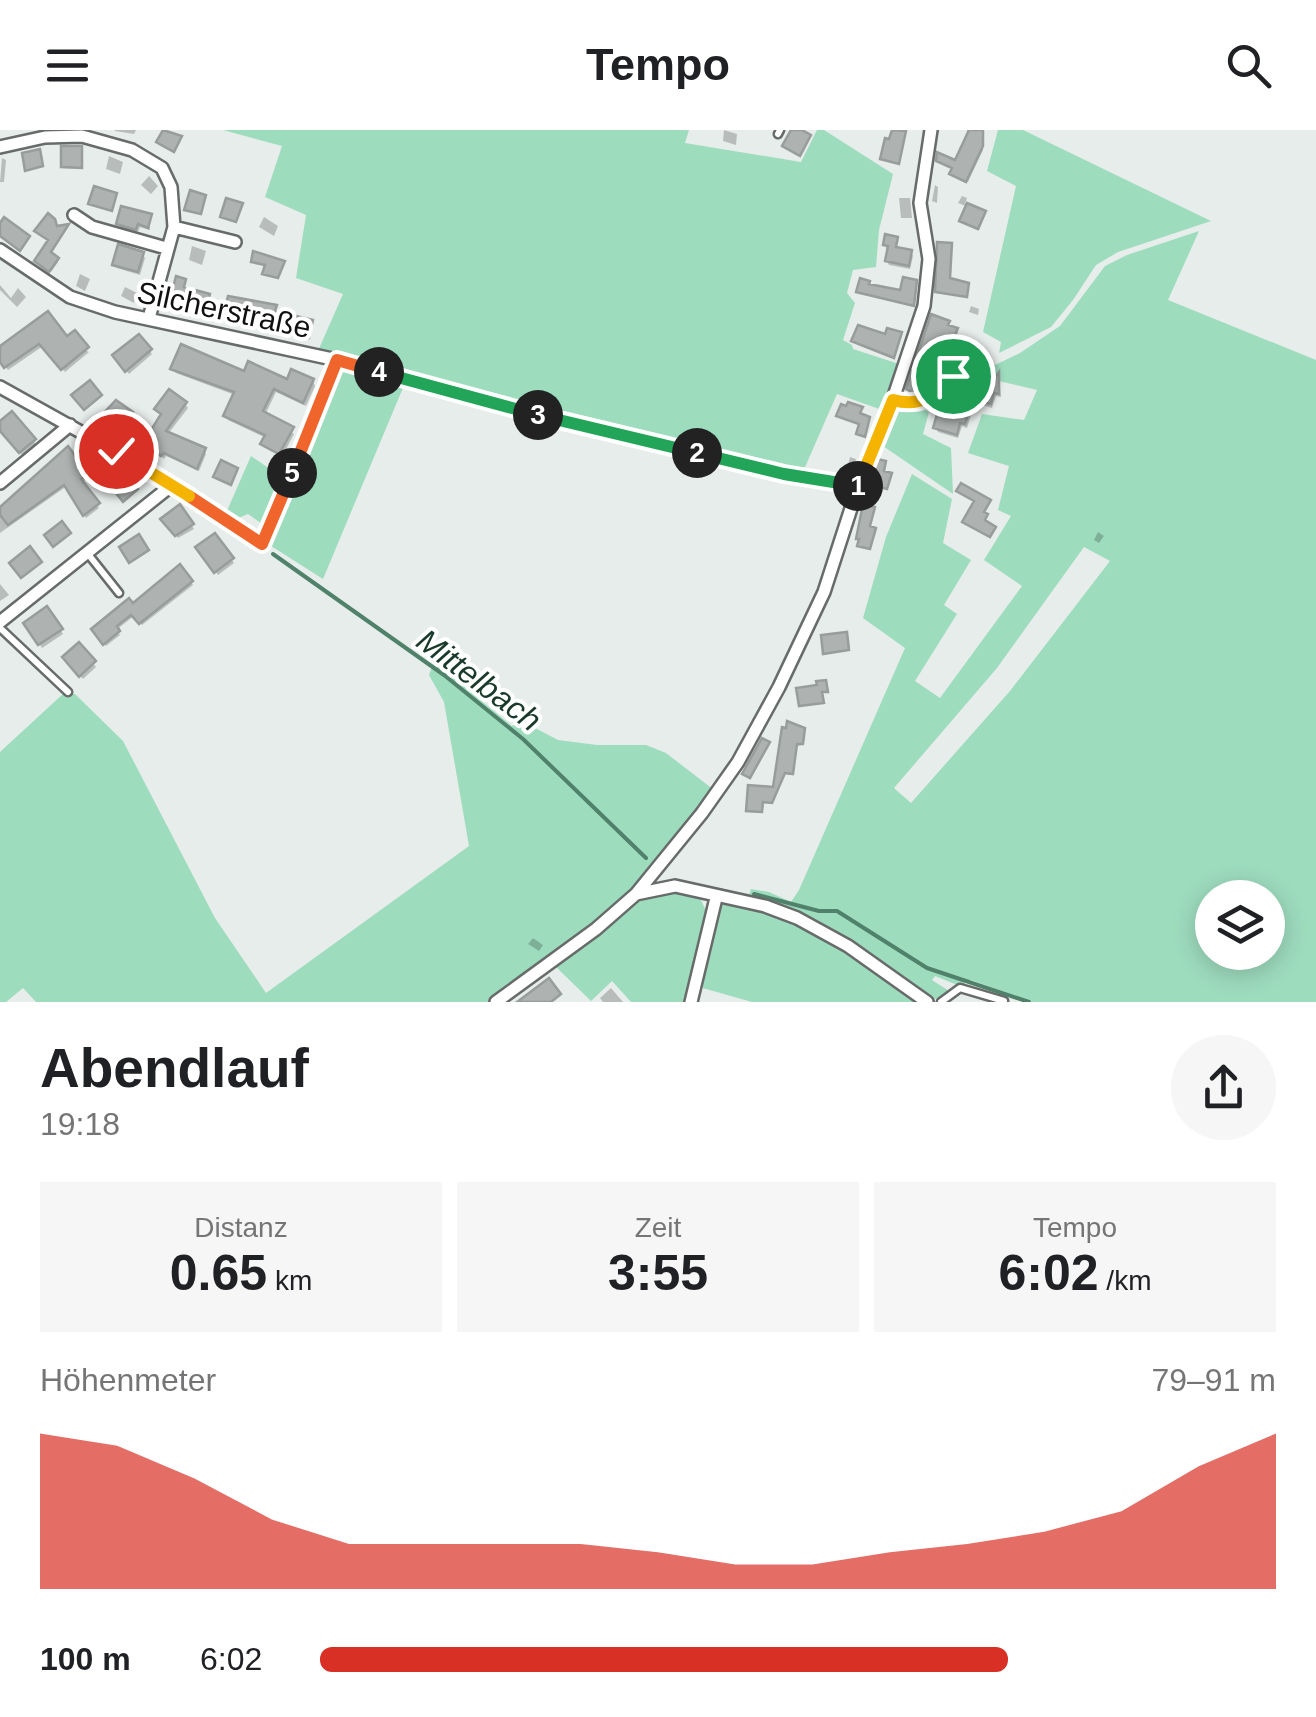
<!DOCTYPE html>
<html lang="de">
<head>
<meta charset="utf-8">
<style>
  :root { --surface:#fff; --page:#f6f6f6; --text:#202124; --muted:#757577; --accent:#d93025 }
  body { margin:0; font-family:Arial,sans-serif; background:var(--page); color:var(--text); height:100vh; display:flex; flex-direction:column; font-size:38px; white-space:nowrap }
  * { box-sizing:border-box; margin:0 }
  p { font-size:32px; color:var(--muted) }
  .icon { flex:none; width:55px; height:55px; fill:none; stroke:currentColor; stroke-width:2; stroke-linecap:round; stroke-linejoin:round }
  .map { position:relative; height:872px; overflow:hidden }
  .drawer { display:flex; flex-direction:column; background:var(--surface); flex:1 }
  .drawer>* { flex:none }
  .controls { position:absolute; left:1195px; top:750px; display:grid; gap:20px }
  .controls a { display:grid; place-items:center; width:90px; height:90px; border-radius:50%; background:var(--surface); box-shadow:0 5px 25px #0003; font-size:50px }
  .pin { position:absolute; display:grid; place-items:center; width:85px; height:85px; color:#fff; margin:-42px; border:5px solid #fff; border-radius:50%; box-shadow:0 2px 10px #0007 }
  .km { position:absolute; width:50px; height:50px; margin:-25px; border-radius:50%; background:#222; color:#fff; font-size:28px; line-height:50px; text-align:center }
  .round { display:grid; place-items:center; flex:none; width:105px; height:105px; border-radius:52px; background:var(--page) }
  .head { display:flex; align-items:center; justify-content:space-between; height:170px; padding:0 40px }
  h1 { font-size:55px; font-weight:700; line-height:75px }
  .stats { display:grid; grid-template-columns:repeat(3,1fr); gap:15px; height:170px; padding:10px 40px }
  .stats div { display:grid; align-content:center; border-radius:0px; background:var(--page); text-align:center }
  .stats b { font-size:50px; font-weight:700 }
  .stats small { font-size:28px; font-weight:400 }
  .stats p { font-size:28px }
  .chart { height:280px; padding:20px 40px }
  .chart p { display:flex; justify-content:space-between }
  .chart svg { width:100%; height:180px; margin-top:10px; fill:var(--accent); opacity:.7 }
  ul { padding:0 40px; list-style:none; font-size:32px }
  li { display:grid; grid-template-columns:160px 120px 1fr; align-items:center; height:75px }
  li i { height:25px; border-radius:12px; background:var(--accent) }
  header { display:flex; justify-content:space-between; align-items:center; height:130px; padding:0 40px; background:var(--surface); font-size:45px; font-weight:700 }
  .map>svg:first-child { display:block }
  .green { fill:#9edcbe; fill-rule:evenodd }
  .shadow { fill:#0003 }
  .lines { fill:none; stroke-linecap:round; stroke-linejoin:round }
  .stream { stroke:#50826b; stroke-width:4 }
  .building { fill:#aeb3b1; stroke:#989d9b; stroke-width:2.5 }
  .lane-casing { stroke:#676b69; stroke-width:11 }
  .street-casing { stroke:#676b69; stroke-width:16 }
  .lane { stroke:#fff; stroke-width:6 }
  .street { stroke:#fff; stroke-width:11 }
  .split-1-casing { stroke:#fff; stroke-width:20 }
  .split-2-casing { stroke:#fff; stroke-width:20 }
  .split-3-casing { stroke:#fff; stroke-width:20 }
  .split-4-casing { stroke:#fff; stroke-width:20 }
  .split-5-casing { stroke:#fff; stroke-width:20 }
  .split-6-casing { stroke:#fff; stroke-width:20 }
  .split-7-casing { stroke:#fff; stroke-width:20 }
  .split-1 { stroke:#f5b400; stroke-width:12 }
  .split-2 { stroke:#22a559; stroke-width:12 }
  .split-3 { stroke:#22a559; stroke-width:12 }
  .split-4 { stroke:#22a559; stroke-width:12 }
  .split-5 { stroke:#f0652b; stroke-width:12 }
  .split-6 { stroke:#f0652b; stroke-width:12 }
  .split-7 { stroke:#f5b400; stroke-width:12 }
  .labels { text-anchor:middle; stroke-width:8; stroke-linejoin:round; paint-order:stroke }
  .street-label { font-size:30px; fill:#0f100f; stroke:#fff }
  .water-label { font-size:32px; font-style:italic; fill:#193a2b; stroke:#fff }
</style>
</head>
<body>
<header><svg class="icon" aria-label="menu" viewBox="0 0 24 24"><path d="M4 6h16M4 12h16M4 18h16"/></svg>Tempo<svg class="icon" aria-label="search" viewBox="0 0 24 24"><circle cx="10" cy="10" r="6"/><path d="M15 15l6 6"/></svg></header>
<div class="map">
<svg width="1316" height="872" viewBox="0 0 1316 872">
  <rect width="100%" height="100%" fill="#e7edea"/>
  <path class="green" d="M223,0h466l-4,13 116,19 16,-32h7l69,44 -14,56 -3,37 -23,3 -6,23 8,10 -12,37 9,5 1,4 46,15 -17,46 -45,-16 -35,80 -190,-45 -294,-78 25,-57 -47,-16 10,-63 -41,-18 17,-51z
    M998,0h25l188,91 -93,31 -22,13 -23,35 -22,27 -52,26 2,-11 -18,-10 33,-146 -29,-15z
    M1199,101l-31,69 148,60v642h-283l-62,-22 -11,6 -25,-10 -3,4 17,11 -17,10 -79,-54 -105,-48 3,-10 18,3 22,10 8,-12 106,-242 -42,-30 23,-81 26,-63 40,25 -9,44 28,17 -27,45 13,9 -42,67 25,17 82,-112 -38,-26 27,-44 -13,-6 11,-44 -41,-13 14,-39 42,6 13,-30 -63,-15 46,-22 40,-27 45,-60 22,-11zM1084,417l26,14 -100,130 -99,112 -17,-15 103,-120zM1212,768h56v54h-56z
    M348,235l57,18 -82,196 -55,-35 72,-177z
    M899,267l30,15 -6,22 28,14 2,46 -70,-48z
    M251,326l35,24 -21,46 -17,-12 -12,5 -10,-6z
    M434,532l78,64 8,-6 38,20 39,5h49l20,8 48,37 -84,103 -47,40 -94,69h-453l-13,-14 -17,14h-6v-250l64,-59 11,1 48,47 92,177 51,75 203,-147 -25,-144 -15,-27z
    M673,762l27,6 7,15 -19,89h-57l-19,-21 -21,20 -36,-35 89,-69z
    M728,773c84,19 125,51 193,99h-169l-53,-15 21,-82z"/>
  <path class="shadow" d="M136,0l-2,4 -19,-3v-1z
    M724,0l13,4 -1,11 -13,-4z
    M966,0h17v20l-15,32 -15,-6 1,-6 -16,-10 19,3 14,-31z
    M109,26l14,6 -3,12 -14,-5z
    M2,28l4,2 -2,22h-4z
    M149,46l9,10 -7,8 -10,-9z
    M935,55l3,2 -1,16 -5,-2z
    M962,66l5,2 -2,6 20,11 -6,15 -17,-9 6,-14 -10,-4z
    M899,68h11l2,20h-11z
    M150,87v13l-10,-3 -2,5 -17,-4 -3,-4z
    M264,87l14,9 -4,10 -15,-9z
    M68,97l-18,28 8,7 -7,10 -13,-9 18,-35z
    M896,109l1,10 14,3 2,4 -3,13 -21,-4 -2,-4 -1,-16z
    M192,116l14,5 -4,14 -13,-5z
    M142,124l3,4 -5,17 -23,-7 -2,-4z
    M80,144l10,5 -5,12 -9,-5z
    M916,152l-2,25 -56,-15 12,-5 31,6z
    M0,155l11,13 7,-10 8,9 -9,10 -17,-17z
    M125,157l12,6 -3,10 -13,-7z
    M971,176l8,3 -1,6 -9,-3z
    M275,177v7l37,8 -3,17 -24,-9 -1,-5 -57,-13z
    M47,184l20,26 22,12 -24,20 -22,-26 -35,24 -8,-10v-10z
    M948,193v4l10,5 -6,16 -3,-1 -7,17 -10,-2 -9,32 -11,2 -3,-7z
    M139,207l13,17 -23,20 -12,-14z
    M173,239l72,5 43,8 25,-1 2,5 -9,20 -30,-14 -11,23 29,19 -12,23 -16,-9 -3,-4 3,-6 -38,-18 -2,-4 9,-21 -59,-22z
    M999,247l2,20 -5,-1 -4,12 -17,-5 -8,25 -5,-2 -4,12 -20,-6 -2,-5 23,-7 5,-17 -11,-7 35,-6z
    M185,274l3,4 -20,26 36,16 2,4 -7,17 -33,-15 -2,3 -18,-16 17,-28 -6,-6z
    M0,294l34,17 2,4 -14,10 -22,-26z
    M68,320l20,28 -7,5 18,25 -13,10 -19,-32 -67,47v-24z
    M850,327l6,2 -2,8 -6,-2z
    M180,377l14,22 -16,9 -12,-15z
    M1098,402l6,4 -5,7 -5,-3z
    M214,406l20,27 -16,12 -20,-27z
    M179,437l14,18 -51,40 -8,-9 -18,14 4,5 -14,11 -12,-16 39,-24z
    M0,454l9,11 -9,6z
    M47,480l16,24 -21,14 -16,-24z
    M79,515l17,22 -13,12 -16,-17z
    M803,600l-1,15 -5,1 -4,29 -8,-1 -12,30 -11,-1v10l-13,-1 26,-23z
    M533,808l10,7 -4,6 -11,-7z
    M611,858l12,14h-20l-3,-4z"/>
  <g class="lines">
    <path class="stream" d="M273,424l171,121 79,64 123,119
      M754,764l65,17h18l90,57 102,34"/>
  </g>
  <path class="building" d="M163,0l19,6 -8,16 -18,-10z
    M791,0h11l9,5 -11,21 -18,-10z
    M892,0l14,1 -7,33 -19,-5 5,-21 4,1z
    M969,0h14v16l-17,36 -17,-8 3,-6 -16,-7 1,-9 18,8z
    M61,16h21v22l-21,-1z
    M40,19l3,17 -18,5 -3,-18z
    M94,56l23,7 -5,18 -24,-7z
    M190,60l16,5 -5,19 -17,-4z
    M226,68l17,5 -7,19 -16,-5z
    M967,73l19,8 -8,18 -19,-8z
    M121,76l31,8 -4,14 -10,-4 -2,6 -20,-6z
    M48,83l7,6 2,7 12,-2 -18,28 8,6 -10,14 -15,-11 14,-21 -14,-9z
    M4,87l26,19 -10,15 -20,-15v-13z
    M885,104l13,3 -2,10 16,3 -3,16 -24,-5 3,-15 -5,-1z
    M937,112l15,1 -2,35 19,5 -2,14 -32,-5z
    M118,114l26,8 -6,20 -26,-7z
    M253,121l32,10 -7,17 -16,-4 3,-9 -14,-3z
    M176,146l10,3 -2,8 26,7 -5,18 -18,-5 2,-6 -18,-5z
    M903,147l14,3 -3,26 -58,-14 4,-14 10,3 -1,3 31,6z
    M228,166l49,9 -2,6 38,9 -4,18 -16,-3 1,-4 -13,-3 1,-4 -41,-11v3l-17,-3z
    M48,181l19,25 8,-6 14,17 -28,23 -22,-26 -35,24 -4,-6v-16z
    M931,184l19,7 -2,4 10,3 -16,36 -11,-2 -8,30 -14,3 1,-4 -4,-2z
    M858,195l27,9 2,-6 15,4 -8,26 -43,-17z
    M139,204l13,15 -27,23 -13,-17z
    M181,214l63,27 4,-10 39,18 4,-10 23,10 -11,24 -29,-14 -11,22 31,16 -15,27 -19,-10 5,-9 -42,-19 11,-24 -64,-23z
    M999,242v22l-5,-1 -3,11 -18,-5 -8,25 -5,-1 -3,12 -24,-7 5,-17 19,6 5,-17 -12,-3 3,-9 16,4 2,-9 17,4z
    M90,250l12,15 -18,15 -13,-15z
    M169,259l18,13 -21,29 40,17 -9,21 -33,-16 -3,3 -18,-13 18,-29 -7,-5z
    M116,270l17,12 -16,18 -16,-14z
    M848,272l15,5 -3,6 10,4 -5,20 -9,-3 3,-10 -23,-8 5,-12 5,2z
    M12,281l24,28 -17,14 -19,-22v-10z
    M68,316l21,28 -8,5 19,24 -17,13 -19,-31 -56,40 -8,-10v-8z
    M877,329l9,2 -2,10 8,2 -5,16 -15,-4 1,-6h-3z
    M221,330l17,8 -7,17 -18,-8z
    M126,344l12,15 -15,13 -12,-15z
    M961,353l30,17 -7,12 4,2 -3,6 11,7 -6,10 -28,-15 12,-21 -18,-10z
    M180,374l14,20 -19,12 -15,-17z
    M863,374l12,3 -5,19 6,2 -6,21 -13,-3 2,-7h-3z
    M62,391l9,12 -18,14 -9,-12z
    M215,403l19,25 -20,15 -19,-26z
    M139,404l10,16 -20,13 -10,-16z
    M30,416l12,16 -21,16 -12,-15z
    M180,434l13,17 -54,43 -8,-9 -14,11 3,5 -17,14 -12,-16 38,-31 4,5z
    M47,476l16,23 -25,16 -15,-22z
    M847,502l2,18 -26,4 -2,-19z
    M79,512l17,19 -17,16 -17,-20z
    M826,550l2,12h-6l2,11 -25,3 -3,-18 21,-3 -1,-4z
    M787,591l18,7 -2,16h-6l-4,30 -8,-1 -13,30 -9,-1 -1,10 -16,-1 2,-26 25,2 9,-60 4,1z
    M762,608l8,4 -20,36 -8,-4z
    M549,848l12,16 -10,8h-34z"/>
  <g class="lines">
    <g class="lane-casing">
      <path id="lane" d="M778,4l2,-4
        M895,270c37,10 47,-19 77,-34
        M88,424l31,39
        M0,498l68,64
        M941,872l19,-14 44,13"/>
    </g>
    <g class="street-casing">
      <path id="street" d="M0,17l45,-10 37,-1 50,14 30,18 9,19 3,40 -25,91
        M74,85l18,12 74,21
        M174,97l61,15
        M0,120l70,47 45,15 222,48 211,58 236,56 74,13
        M0,257l131,73 131,83 75,-183
        M0,353l70,-58
        M0,492l172,-137
        M636,764l39,-8 90,20 32,12 51,28 79,56
        M496,872l100,-73 40,-35 66,-81 36,-51 41,-75 45,-95 42,-130 27,-63 31,-93 5,-47 -9,-56 11,-73
        M691,872l25,-104"/>
    </g>
    <use href="#lane" class="lane"/>
    <use href="#street" class="street"/>
  </g>
  <g class="lines">
    <g class="split-1-casing">
      <path id="split-1" d="M858,356l35,-86c29,8 41,-5 60,-24"/>
    </g>
    <g class="split-2-casing">
      <path id="split-2" d="M697,323l87,21 74,12"/>
    </g>
    <g class="split-3-casing">
      <path id="split-3" d="M538,285l159,38"/>
    </g>
    <g class="split-4-casing">
      <path id="split-4" d="M379,242l159,43"/>
    </g>
    <g class="split-5-casing">
      <path id="split-5" d="M292,343l45,-113 42,12"/>
    </g>
    <g class="split-6-casing">
      <path id="split-6" d="M189,366l73,48 30,-71"/>
    </g>
    <g class="split-7-casing">
      <path id="split-7" d="M116,321l73,45"/>
    </g>
    <use href="#split-1" class="split-1"/>
    <use href="#split-2" class="split-2"/>
    <use href="#split-3" class="split-3"/>
    <use href="#split-4" class="split-4"/>
    <use href="#split-5" class="split-5"/>
    <use href="#split-6" class="split-6"/>
    <use href="#split-7" class="split-7"/>
  </g>
  <g class="labels">
    <g class="street-label">
      <text transform="translate(224 180) rotate(12)" y="10">Silcherstraße</text>
    </g>
    <g class="water-label">
      <text transform="translate(479 550) rotate(37)" y="11">Mittelbach</text>
    </g>
  </g>
</svg>
<div class="controls">
<a><svg class="icon" aria-label="layers" viewBox="0 0 24 24"><path d="M12 4l9 5-9 5-9-5zM3 14l9 5 9-5"/></svg></a>
</div>
<div class="pin" style="left:953px;top:246px;background:#1e9e55"><svg class="icon" aria-label="arrive" viewBox="0 0 24 24"><path d="M6 21V4h12l-3 4 3 4H6"/></svg></div>
<div class="pin" style="left:116px;top:321px;background:#d93025"><svg class="icon" aria-label="check" viewBox="0 0 24 24"><path d="M5 12l5 5 9-10"/></svg></div>
<b class="km" style="left:858px;top:356px">1</b>
<b class="km" style="left:697px;top:323px">2</b>
<b class="km" style="left:538px;top:285px">3</b>
<b class="km" style="left:379px;top:242px">4</b>
<b class="km" style="left:292px;top:343px">5</b>
</div>
<section class="drawer">
<div class="head"><div><h1>Abendlauf</h1><p>19:18</p></div><a class="round"><svg class="icon" aria-label="share" viewBox="0 0 24 24"><path d="M12 15V3M7 8l5-5 5 5M5 13v7h14v-7"/></svg></a></div>
<div class="stats">
<div><p>Distanz</p><b>0.65<small> km</small></b></div>
<div><p>Zeit</p><b>3:55</b></div>
<div><p>Tempo</p><b>6:02<small> /km</small></b></div>
</div>
<div class="chart"><p><span>Höhenmeter</span>79–91 m</p>
<svg viewBox="0 0 160 44" preserveAspectRatio="none"><path d="M0 44V6L10 9L20 17L30 27L40 33L50 33L60 33L70 33L80 35L90 38L100 38L110 35L120 33L130 30L140 25L150 14L160 6V44z"/></svg>
</div>
<ul>
<li><b>100 m</b>6:02<i style="width:72%"></i></li>
</ul>
</section>
</body>
</html>
